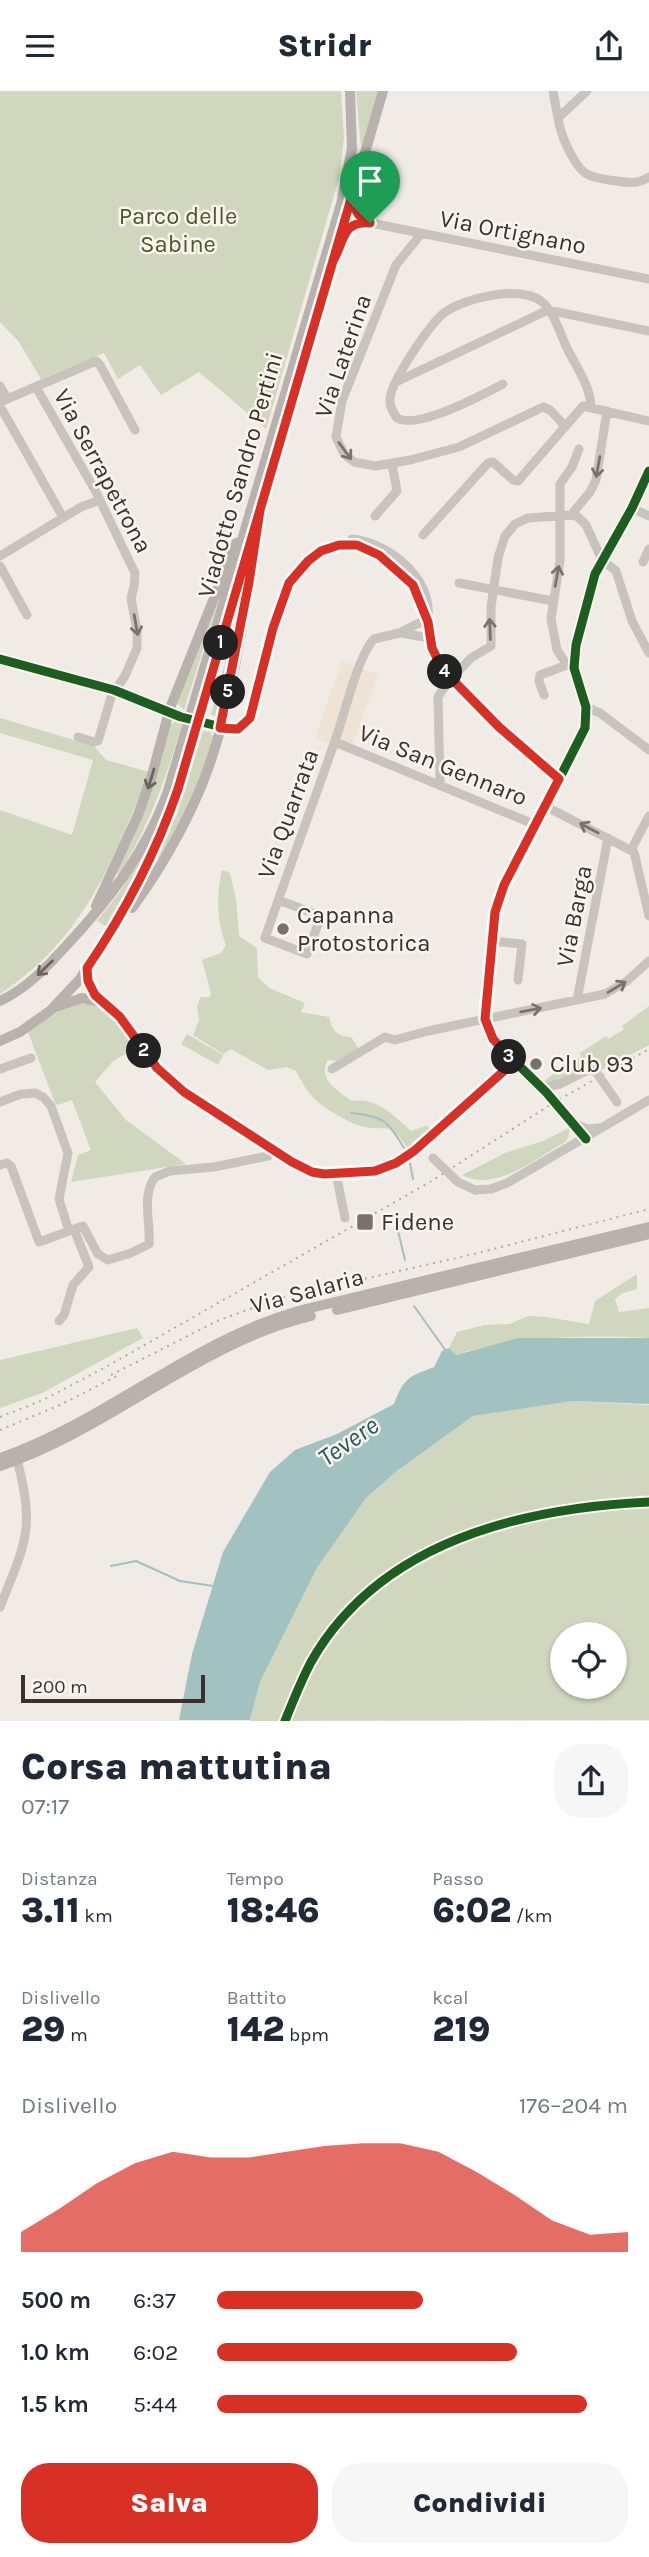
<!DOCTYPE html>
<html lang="it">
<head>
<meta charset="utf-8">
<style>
  :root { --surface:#fff; --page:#f6f6f7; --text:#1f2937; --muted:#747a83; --accent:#d93025 }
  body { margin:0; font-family:Karla,sans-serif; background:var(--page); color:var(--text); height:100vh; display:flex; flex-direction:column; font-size:26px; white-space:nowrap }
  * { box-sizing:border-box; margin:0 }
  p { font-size:23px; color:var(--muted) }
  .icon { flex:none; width:38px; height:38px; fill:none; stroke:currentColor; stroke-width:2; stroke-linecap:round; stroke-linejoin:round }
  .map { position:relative; height:1630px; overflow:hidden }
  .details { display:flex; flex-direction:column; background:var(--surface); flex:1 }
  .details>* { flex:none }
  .controls { position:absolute; left:550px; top:1531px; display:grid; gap:14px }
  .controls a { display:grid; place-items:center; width:77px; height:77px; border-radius:50%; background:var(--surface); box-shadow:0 2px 5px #0004; font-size:35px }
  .scale { position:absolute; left:21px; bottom:18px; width:184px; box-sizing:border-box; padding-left:7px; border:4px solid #3b302b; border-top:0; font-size:19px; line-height:24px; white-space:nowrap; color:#3b302b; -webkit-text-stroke:5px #fbf5ee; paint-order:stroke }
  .pin { position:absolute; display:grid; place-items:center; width:60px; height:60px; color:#fff; margin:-72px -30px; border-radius:50% 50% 50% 0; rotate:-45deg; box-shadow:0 0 7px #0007 }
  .pin .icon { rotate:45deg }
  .km { position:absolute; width:35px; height:35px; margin:-18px; border-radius:50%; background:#222; color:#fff; font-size:19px; line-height:35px; text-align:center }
  .round { display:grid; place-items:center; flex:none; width:74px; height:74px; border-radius:28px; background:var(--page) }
  .summary { display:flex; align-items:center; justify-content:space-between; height:119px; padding:0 21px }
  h1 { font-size:38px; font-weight:800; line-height:52px }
  .figures { display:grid; grid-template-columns:repeat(3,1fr); gap:10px; height:119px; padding:7px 21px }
  .figures div { display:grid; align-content:center }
  .figures b { font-size:35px; font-weight:800 }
  .figures small { font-size:19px; font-weight:400 }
  .figures p { font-size:19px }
  .chart { height:196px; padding:14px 21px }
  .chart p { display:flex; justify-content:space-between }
  .chart svg { width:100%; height:126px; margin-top:7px; fill:var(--accent); opacity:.7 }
  .cta { display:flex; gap:14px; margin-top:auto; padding:14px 21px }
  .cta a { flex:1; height:80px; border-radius:28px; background:var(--accent); color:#fff; font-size:28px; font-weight:800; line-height:80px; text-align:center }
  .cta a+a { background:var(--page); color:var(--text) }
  ul { padding:0 21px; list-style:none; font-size:23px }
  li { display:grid; grid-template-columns:112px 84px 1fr; align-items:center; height:52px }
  li i { height:18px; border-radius:9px; background:var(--accent) }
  header { display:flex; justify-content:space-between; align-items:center; height:91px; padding:0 21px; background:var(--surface); font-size:32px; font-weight:800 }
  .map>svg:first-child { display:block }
  .green { fill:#d1d6bf; fill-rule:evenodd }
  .plaza { fill:#eee3d5 }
  .water { fill:#a1c2c1 }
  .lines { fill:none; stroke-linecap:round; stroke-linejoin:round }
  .stream { stroke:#a1c2c1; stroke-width:2 }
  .minor { stroke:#c9c3be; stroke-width:9 }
  .major { stroke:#b8b1ad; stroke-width:10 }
  .rail { stroke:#b1aca8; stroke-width:2; stroke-dasharray:2 5; stroke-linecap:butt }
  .minor-bridge { stroke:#c9c3be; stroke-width:9 }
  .cycleway-casing { stroke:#fbf5ee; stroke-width:13 }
  .cycleway { stroke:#1b5e20; stroke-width:9 }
  .oneway { stroke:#7b726d }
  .oneway2 { stroke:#6d645f }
  .route-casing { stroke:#fff; stroke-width:14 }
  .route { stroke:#d93025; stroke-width:9 }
  .poi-dot { fill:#7a716c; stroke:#fbf5ee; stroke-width:2.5 }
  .labels { text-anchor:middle; stroke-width:5; stroke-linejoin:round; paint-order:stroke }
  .park-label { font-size:24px; fill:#4a5a2e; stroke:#fbf5ee }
  .street-label { font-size:24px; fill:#3b302b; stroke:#fbf5ee }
  .poi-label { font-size:24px; fill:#3b302b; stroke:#fbf5ee; text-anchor:start }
  .water-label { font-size:26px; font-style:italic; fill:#1f5a5e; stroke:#fbf5ee }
</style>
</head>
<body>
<header><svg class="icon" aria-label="menu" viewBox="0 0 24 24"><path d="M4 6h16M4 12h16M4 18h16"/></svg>Stridr<svg class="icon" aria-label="share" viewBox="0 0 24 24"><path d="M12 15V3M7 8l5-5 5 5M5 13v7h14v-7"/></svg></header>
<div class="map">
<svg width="649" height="1630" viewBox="0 0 649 1630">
  <rect width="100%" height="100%" fill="#f0ebe5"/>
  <path class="green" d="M0,0h341l3,47 -5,40 -73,251 -67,-57 -38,23 -21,-30 -22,14 -14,-26 -63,26 -22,-37 -19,-20z
    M356,0h22l-17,57z
    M221,502l-37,117 -7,-7z
    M242,508l2,1 -23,117 -10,-2z
    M0,627l94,28 12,14 43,12c-35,88 -66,168 -149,222v-184l72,25 21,-75 -93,-27z
    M175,631l7,2c-16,54 -33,103 -63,150l-3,-1 55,-149z
    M203,640l7,1 3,6 -12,42 -41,80 -3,-1 21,-48z
    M161,729h2l-29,64 -26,44 -11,-7 22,-28z
    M222,779l8,3 6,26 3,37 18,12 1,29 11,11 36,15 -4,9 28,5c4,14 7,19 22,20l8,12 -20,12 -11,-1c-11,18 9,31 24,41 25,-4 41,14 59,30l15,-5 5,2 -1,8 -23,11c-19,-28 -19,-14 -46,-21 -6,-1 -14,-6 -20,-9 -25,-14 -32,-21 -45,-46l-9,-4 -19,3 -37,-21 -8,5 -30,-19 6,-15 -2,-14 4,-9h9l1,-4 -9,-33 19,-7 5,-8c-9,-23 -10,-51 -4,-75z
    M76,912l26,2 18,15 18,26 -26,16 -17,20 31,38 60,44 -115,18 7,-27 13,-5 -19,-50 -14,5 -3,-2 -27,-71 25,-20z
    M649,915v39l-47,25 -9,-7c-15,8 -33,22 -50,19l20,-16 18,-9 -1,-4 26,-17 3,3 15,-10 -2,-3z
    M187,943l36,21 -5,10 -37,-21z
    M569,1037v8l-4,6c-28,16 -71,51 -103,33l43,-22 38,-12z
    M637,1183v15l-14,4 -8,6 4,13 30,-4v30c-60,-4 -137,-1 -194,17l-6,-7 8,-16 28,-7 25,-1 18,-8 18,1 43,7 6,-23z
    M137,1237l6,10 -101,55 -42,15v-48z
    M573,1310l76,4v315l-399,1 10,-39 57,-114 49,-70 31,-27 76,-55zM562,1544h52v52h-52z"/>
  <path class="plaza" d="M342,570l36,14 -29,78 -34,-15z"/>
  <path class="water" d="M518,1247h131v66l-76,-3 -100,15 -76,55 -31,27 -49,70 -57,114 -10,38h-71l13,-66 31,-102 47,-80 25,-22 42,-16 57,-30c10,-26 14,-27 40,-37l8,-16 7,-3 7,7z"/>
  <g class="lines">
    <path class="stream" d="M351,1022c32,3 37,8 53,35
      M410,1072l3,16
      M401,1128l-3,12 7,29
      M414,1215l32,45
      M111,1475l25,-5 44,20 33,5"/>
    <path class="minor" d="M553,0l5,27
      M587,0l-29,27c2,15 16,51 31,57 8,4 19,5 28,6 12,2 21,3 32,-4
      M371,132l278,56
      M421,143l-25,31 -54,136 -6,36 8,17 10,8 21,4 35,-6 49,-13 84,-40 7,3 15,16
      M396,291l152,-72 101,21
      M503,293c-19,10 -86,46 -106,34 -4,-6 -8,-12 -7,-19 1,-18 40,-75 54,-86 20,-15 75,-28 97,-12 13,10 19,33 26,47 8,17 24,39 24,59
      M0,295l7,13
      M36,296l60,105 39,81 -1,14 -3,11 6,33v17l-12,28 -13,18 -14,47 -4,1 -16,-5
      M0,311l96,-41 4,4 35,65
      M0,315l60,106
      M632,417l17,8
      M571,424l19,-23 6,-12 11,-69
      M375,425l22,-25 -5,-27
      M423,444l65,-72 5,-1 20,18 5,1 65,-75 66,15
      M352,448c36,3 80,39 76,77
      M0,465l81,-49 19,-7
      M643,471l6,-13
      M0,475l27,49
      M289,492l22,-25 19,-11 27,-2 22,10 37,35 12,32 4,26 11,22 56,57 60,52
      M459,492l94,18
      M401,542l29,5
      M0,568l114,31 67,27
      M574,577l-7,-3 -10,-15 -6,-31 9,-59v-76l12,-17 7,-18
      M544,604l-5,-14 1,-6 27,-10
      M586,616l14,6 49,37
      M208,634c16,4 29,9 41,-5l24,-92 18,-50
      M335,651l201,83
      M440,692l-2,-86 9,-14 24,-25 20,-12v-39l7,-49 7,-22 10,-12 13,-6 43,-3 7,2 8,8 16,35 14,11 16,50 17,32
      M545,715l89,46 15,64
      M631,759l18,-34
      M278,809l43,16 -14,38 -42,-16c24,-70 50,-139 74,-209 7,-22 20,-74 35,-90l25,-6 20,-10 9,-1
      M491,850l31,3 -4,36
      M577,909l31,-162
      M102,911l21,18 25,37 20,22 16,13 115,74c19,11 60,10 81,4 13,-4 23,-11 34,-18l100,-90
      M0,978l31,-11
      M332,978l53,-32 10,3 33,-9 177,-37 22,-13 22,-20
      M542,997l18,-4 30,-15 6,3
      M546,1001l-45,-43 -13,-20 -3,-21 6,-67 5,-33 8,-23 80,-154 2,-24 -12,-39 2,-23 19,-71 37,-66 17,-37
      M0,1011l21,-8 14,-1 8,4 8,9 17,47 -9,46 10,32
      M574,1032l13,6 12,-1
      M0,1074l7,-2 4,3 28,76 44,-16 15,28 10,6 23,-7 18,-9c2,-22 -8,-47 6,-67l15,-6 44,-4 54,-11 7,-6
      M336,1082l9,45
      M475,1099l16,-1 16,-6 142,-83
      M59,1230l5,-6 9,-30 16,-18 -15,-38
      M0,1516c25,-63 36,-79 17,-147"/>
    <path class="major" d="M344,145c5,-13 14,-14 27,-13
      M96,815l42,-91 14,-40 18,-67 66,-165
      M132,817c27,-37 51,-78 69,-121 29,-70 41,-159 53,-234
      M87,878l2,16 11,15
      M0,910c26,-12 47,-34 66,-55 43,-46 79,-93 101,-152l174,-590 11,-56 -2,-57
      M58,915l24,-8 20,4
      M0,950l20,-9 31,-22 29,-31 54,-86 32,-69 40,-128 177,-605
      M337,1219l312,-76
      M0,1367c108,-37 194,-120 306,-149l343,-82
      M0,1375c110,-37 198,-123 311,-150"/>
    <path class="rail" d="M111,1284l106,-54 63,-23 194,-44 175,-45
      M0,1326l43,-17 63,-33 324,-185 123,-79 96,-54
      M0,1339l60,-25 59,-30"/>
    <path class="minor-bridge" d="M181,626l27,8
      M596,981l21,30
      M546,1001l28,31
      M433,1067l25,24 17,8"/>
    <g class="cycleway-casing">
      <path id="cycleway" d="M0,568l114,31 67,27 53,13
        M102,911l21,18 25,37 20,22 16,13 115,74c19,11 60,10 81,4 13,-4 23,-11 34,-18l100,-90
        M586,1048l-40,-47 -51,-50 -8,-16 -2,-18 12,-106 88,-174 1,-21 -12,-39 2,-23 19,-71 37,-66 17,-37
        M285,1630c8,-20 16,-40 26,-59 68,-120 211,-154 338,-160"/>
    </g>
    <use href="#cycleway" class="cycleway"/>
  </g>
  <defs><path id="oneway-shaft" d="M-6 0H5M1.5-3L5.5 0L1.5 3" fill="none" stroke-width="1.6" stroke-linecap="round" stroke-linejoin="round" transform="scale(1.75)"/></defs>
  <g class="oneway">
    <use href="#oneway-shaft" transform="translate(345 360) rotate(54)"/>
    <use href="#oneway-shaft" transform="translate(598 376) rotate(100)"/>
    <use href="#oneway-shaft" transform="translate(557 485) rotate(-80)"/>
    <use href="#oneway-shaft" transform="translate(136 534) rotate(80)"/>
    <use href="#oneway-shaft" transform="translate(490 538) rotate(-92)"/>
    <use href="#oneway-shaft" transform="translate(589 737) rotate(-152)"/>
    <use href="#oneway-shaft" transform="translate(617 896) rotate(-31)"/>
    <use href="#oneway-shaft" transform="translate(531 919) rotate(-10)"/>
  </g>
  <g class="oneway2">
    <use href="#oneway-shaft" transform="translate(151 688) rotate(107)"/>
    <use href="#oneway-shaft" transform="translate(45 877) rotate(136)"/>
  </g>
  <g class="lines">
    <g class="route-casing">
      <path id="route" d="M370,132c-28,-2 -25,17 -37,38l-155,528c-22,64 -53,123 -91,179l1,13 7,14 25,22 37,51 27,24 108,70 20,10 12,2 51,-3 21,-8 18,-12 100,-89 -21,-23 -8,-20 10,-107 9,-27 55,-106 -60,-52 -56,-57 -11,-22 -4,-26 -15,-37 -34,-30 -22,-10h-18l-18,6 -13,10 -19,22 -16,45 -23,90 -12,11 -18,-1 29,-146 11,-72 93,-318c1,16 2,24 17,31"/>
    </g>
    <use href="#route" class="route"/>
  </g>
  <g class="poi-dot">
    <circle cx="283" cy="838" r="7"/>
    <circle cx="536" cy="973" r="7"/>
    <rect x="356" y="1122" width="18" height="18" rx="3.5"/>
  </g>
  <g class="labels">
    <g class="park-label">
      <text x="178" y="133">Parco delle<tspan x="178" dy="28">Sabine</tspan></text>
    </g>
    <g class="street-label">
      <text transform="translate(513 141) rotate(11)" y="8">Via Ortignano</text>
      <text transform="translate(343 265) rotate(-71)" y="8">Via Laterina</text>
      <text transform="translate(103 380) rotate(62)" y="8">Via Serrapetrona</text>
      <text transform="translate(240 384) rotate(-74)" y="8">Viadotto Sandro Pertini</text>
      <text transform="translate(443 674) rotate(22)" y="8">Via San Gennaro</text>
      <text transform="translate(288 723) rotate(-70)" y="8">Via Quarrata</text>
      <text transform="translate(574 825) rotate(-79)" y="8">Via Barga</text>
      <text transform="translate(307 1200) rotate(-15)" y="8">Via Salaria</text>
    </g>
    <g class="poi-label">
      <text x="297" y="832">Capanna<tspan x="297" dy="28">Protostorica</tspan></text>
      <text x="550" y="981">Club 93</text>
      <text x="381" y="1139">Fidene</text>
    </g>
    <g class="water-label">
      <text transform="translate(348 1350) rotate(-35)" y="9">Tevere</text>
    </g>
  </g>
</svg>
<div class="controls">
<a><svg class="icon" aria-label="locate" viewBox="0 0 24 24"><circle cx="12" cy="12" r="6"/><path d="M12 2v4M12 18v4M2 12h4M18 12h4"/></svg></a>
</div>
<div class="scale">200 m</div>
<div class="pin" style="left:370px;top:132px;background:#1e9e55"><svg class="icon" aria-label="arrive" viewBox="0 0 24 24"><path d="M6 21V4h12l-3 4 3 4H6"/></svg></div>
<b class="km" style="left:221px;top:552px">1</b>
<b class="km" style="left:144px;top:960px">2</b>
<b class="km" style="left:509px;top:966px">3</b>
<b class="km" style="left:445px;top:581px">4</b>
<b class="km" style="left:228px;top:601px">5</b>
</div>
<section class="details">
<div class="summary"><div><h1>Corsa mattutina</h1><p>07:17</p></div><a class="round"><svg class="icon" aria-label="share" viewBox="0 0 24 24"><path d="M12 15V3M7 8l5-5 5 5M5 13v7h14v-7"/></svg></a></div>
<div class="figures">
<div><p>Distanza</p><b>3.11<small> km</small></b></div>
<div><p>Tempo</p><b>18:46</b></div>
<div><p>Passo</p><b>6:02<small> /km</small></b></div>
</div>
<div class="figures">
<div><p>Dislivello</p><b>29<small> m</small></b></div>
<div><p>Battito</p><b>142<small> bpm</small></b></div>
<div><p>kcal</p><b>219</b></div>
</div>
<div class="chart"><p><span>Dislivello</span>176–204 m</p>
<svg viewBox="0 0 160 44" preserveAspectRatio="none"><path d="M0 44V37L10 29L20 20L30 13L40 9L50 11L60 11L70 9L80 7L90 6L100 6L110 9L120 16L130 24L140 33L150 38L160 37V44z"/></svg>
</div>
<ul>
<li><b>500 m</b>6:37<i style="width:50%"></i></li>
<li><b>1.0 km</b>6:02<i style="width:73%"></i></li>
<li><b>1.5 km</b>5:44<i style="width:90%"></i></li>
</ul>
<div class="cta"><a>Salva</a><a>Condividi</a></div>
</section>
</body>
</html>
